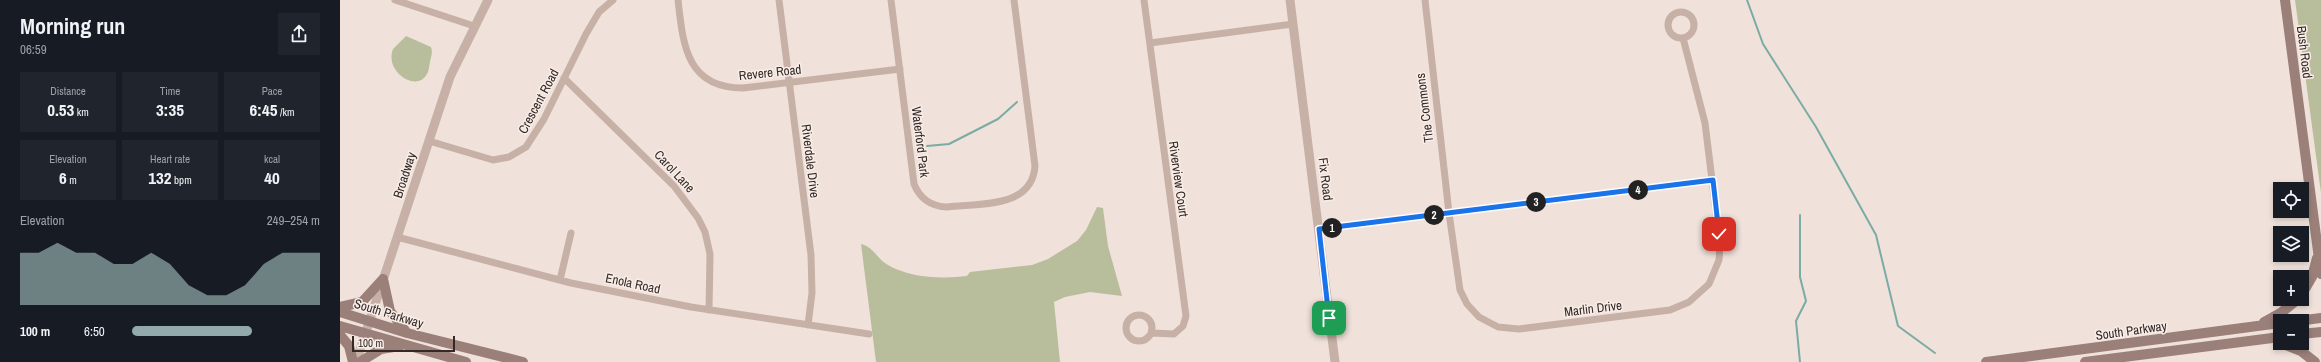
<!DOCTYPE html>
<html lang="en">
<head>
<meta charset="utf-8">
<style>
  :root { --surface:#171b24; --page:#20242c; --text:#f1f3f6; --muted:#9ea1a6; --accent:#92abaa }
  body { margin:0; font-family:"Archivo Narrow",sans-serif; background:var(--page); color:var(--text); height:100vh; display:flex; flex-direction:column; font-size:15px; white-space:nowrap }
  * { box-sizing:border-box; margin:0 }
  p { font-size:13px; color:var(--muted) }
  .icon { flex:none; width:22px; height:22px; fill:none; stroke:currentColor; stroke-width:2; stroke-linecap:round; stroke-linejoin:round }
  .map { position:relative; flex:1; overflow:hidden }
  .side { display:flex; flex-direction:column; background:var(--surface); width:340px }
  .side>* { flex:none }
  .controls { position:absolute; left:1933px; top:182px; display:grid; gap:8px }
  .controls a { display:grid; place-items:center; width:36px; height:36px; border-radius:0px; background:var(--surface); box-shadow:0 2px 6px #0003; font-size:20px }
  .scale { position:absolute; left:12px; bottom:10px; width:103px; box-sizing:border-box; padding-left:4px; border:2px solid #342927; border-top:0; font-size:11px; line-height:14px; white-space:nowrap; color:#342927; -webkit-text-stroke:3px #f8ede7; paint-order:stroke }
  .pin { position:absolute; display:grid; place-items:center; width:34px; height:34px; color:#fff; margin:-17px; border-radius:8px; box-shadow:0 2px 6px #0006 }
  .km { position:absolute; width:20px; height:20px; margin:-10px; border-radius:50%; background:#222; color:#fff; font-size:11px; line-height:20px; text-align:center }
  .round { display:grid; place-items:center; flex:none; width:42px; height:42px; border-radius:0px; background:var(--page) }
  .summary { display:flex; align-items:center; justify-content:space-between; height:68px; padding:0 20px }
  h1 { font-size:22px; font-weight:700; line-height:30px }
  .stats { display:grid; grid-template-columns:repeat(3,1fr); gap:6px; height:68px; padding:4px 20px }
  .stats div { display:grid; align-content:center; border-radius:0px; background:var(--page); text-align:center }
  .stats b { font-size:17px; font-weight:700 }
  .stats small { font-size:11px; font-weight:400 }
  .stats p { font-size:11px }
  .chart { height:112px; padding:8px 20px }
  .chart p { display:flex; justify-content:space-between }
  .chart svg { width:100%; height:72px; margin-top:4px; fill:var(--accent); opacity:.7 }
  ul { padding:0 20px; list-style:none; font-size:13px }
  li { display:grid; grid-template-columns:64px 48px 1fr; align-items:center; height:30px }
  li i { height:10px; border-radius:5px; background:var(--accent) }
  main { display:flex; flex:1; min-height:0 }
  .map>svg:first-child { display:block }
  .green { fill:#b8be9c }
  .lines { fill:none; stroke-linecap:round; stroke-linejoin:round }
  .stream { stroke:#7baba5; stroke-width:2 }
  .minor { stroke:#c7b1a7; stroke-width:7 }
  .tertiary { stroke:#c7b1a7; stroke-width:9 }
  .secondary { stroke:#9b8079; stroke-width:10 }
  .route-casing { stroke:#fff; stroke-width:8 }
  .route { stroke:#1a73e8; stroke-width:5 }
  .labels { text-anchor:middle; stroke-width:3; stroke-linejoin:round; paint-order:stroke }
  .street-label { font-size:13px; fill:#342927; stroke:#f8ede7 }
</style>
</head>
<body>
<main>
<section class="side">
<div class="summary"><div><h1>Morning run</h1><p>06:59</p></div><a class="round"><svg class="icon" aria-label="share" viewBox="0 0 24 24"><path d="M12 15V3M7 8l5-5 5 5M5 13v7h14v-7"/></svg></a></div>
<div class="stats">
<div><p>Distance</p><b>0.53<small> km</small></b></div>
<div><p>Time</p><b>3:35</b></div>
<div><p>Pace</p><b>6:45<small> /km</small></b></div>
</div>
<div class="stats">
<div><p>Elevation</p><b>6<small> m</small></b></div>
<div><p>Heart rate</p><b>132<small> bpm</small></b></div>
<div><p>kcal</p><b>40</b></div>
</div>
<div class="chart"><p><span>Elevation</span>249–254 m</p>
<svg viewBox="0 0 160 44" preserveAspectRatio="none"><path d="M0 44V12L10 12L20 6L30 12L40 12L50 19L60 19L70 12L80 19L90 32L100 38L110 38L120 32L130 19L140 12L150 12L160 12V44z"/></svg>
</div>
<ul>
<li><b>100 m</b>6:50<i style="width:64%"></i></li>
</ul>
</section>
<div class="map">
<svg width="1981" height="362" viewBox="0 0 1981 362">
  <rect width="100%" height="100%" fill="#f0e2db"/>
  <path class="green" d="M1955,0h26v193z
    M66,36l25,11c2,6 0,9 -1,15 -1,4 -1,9 -3,12 -10,19 -43,-2 -34,-25z
    M757,207l6,1 5,38 14,50 -32,-4 -25,5 -11,5 6,60h-184l-15,-118c12,2 17,16 27,21 22,13 54,14 79,11l3,-4 62,-7 16,-6 29,-18 9,-11z"/>
  <g class="lines">
    <path class="stream" d="M1407,0l16,44 53,83 60,108 22,91 37,27
      M587,146l22,-2 49,-25 19,-17
      M1460,362l-4,-41 10,-20 -6,-24v-62"/>
    <path class="minor" d="M55,0l79,26
      M338,0c5,44 8,88 65,88l157,-19
      M439,0l32,255 1,38 -4,32
      M551,0l23,184c6,15 17,22 32,23 33,-4 86,2 89,-41l-21,-166
      M804,0l42,316 -3,10 -9,8 -22,-1
      M1085,0l24,213 11,77 7,14 12,13 19,10 21,2 151,-19 19,-8 20,-18 10,-24 1,-15 -15,-122 -22,-85
      M1328 25a13 13 0 1 1 26 0a13 13 0 1 1-26 0Z
      M810,43l143,-19
      M224,78l110,108 24,32 7,14 5,22 -1,56
      M89,141l64,19 16,-3 17,-10 18,-28 42,-85 13,-22 14,-12
      M979,229l394,-49
      M57,237l174,46 120,24 178,27
      M220,280l11,-47
      M786 328a13 13 0 1 1 26 0a13 13 0 1 1-26 0Z"/>
    <path class="tertiary" d="M950,0l45,362
      M16,362l94,-285 38,-77"/>
    <path class="secondary" d="M1945,0l36,274
      M43,279l7,32 17,22
      M1962,294l10,-17 5,-19
      M0,307l22,-5 21,-23
      M0,312l67,21 116,29
      M1957,321l24,-3
      M1924,322l18,-10 16,-13
      M0,326l126,36
      M1962,334l19,-2
      M0,335l9,11 4,16
      M1941,343l20,8 14,11
      M20,362l21,-13 19,-3
      M1646,362l294,-39
      M1745,362l195,-25"/>
  </g>
  <g class="lines">
    <g class="route-casing">
      <path id="route" d="M989,318l-10,-89 394,-49 6,54"/>
    </g>
    <use href="#route" class="route"/>
  </g>
  <g class="labels">
    <g class="street-label">
      <text transform="translate(1965 52) rotate(83)" y="5">Bush Road</text>
      <text transform="translate(430 72) rotate(-6)" y="5">Revere Road</text>
      <text transform="translate(198 101) rotate(-62)" y="5">Crescent Road</text>
      <text transform="translate(1084 108) rotate(-97)" y="5">The Commons</text>
      <text transform="translate(581 142) rotate(83)" y="5">Waterford Park</text>
      <text transform="translate(471 161) rotate(83)" y="5">Riverdale Drive</text>
      <text transform="translate(335 171) rotate(47)" y="5">Carol Lane</text>
      <text transform="translate(64 175) rotate(-72)" y="5">Broadway</text>
      <text transform="translate(839 179) rotate(82)" y="5">Riverview Court</text>
      <text transform="translate(986 179) rotate(83)" y="5">Fix Road</text>
      <text transform="translate(293 283) rotate(12)" y="5">Enola Road</text>
      <text transform="translate(1253 308) rotate(-7)" y="5">Marlin Drive</text>
      <text transform="translate(49 313) rotate(17)" y="5">South Parkway</text>
      <text transform="translate(1791 330) rotate(-8)" y="5">South Parkway</text>
    </g>
  </g>
</svg>
<div class="controls">
<a><svg class="icon" aria-label="locate" viewBox="0 0 24 24"><circle cx="12" cy="12" r="6"/><path d="M12 2v4M12 18v4M2 12h4M18 12h4"/></svg></a>
<a><svg class="icon" aria-label="layers" viewBox="0 0 24 24"><path d="M12 4l9 5-9 5-9-5zM3 14l9 5 9-5"/></svg></a>
<a>+</a>
<a>−</a>
</div>
<div class="scale">100 m</div>
<div class="pin" style="left:989px;top:318px;background:#1e9e55"><svg class="icon" aria-label="arrive" viewBox="0 0 24 24"><path d="M6 21V4h12l-3 4 3 4H6"/></svg></div>
<div class="pin" style="left:1379px;top:234px;background:#d93025"><svg class="icon" aria-label="check" viewBox="0 0 24 24"><path d="M5 12l5 5 9-10"/></svg></div>
<b class="km" style="left:992px;top:228px">1</b>
<b class="km" style="left:1094px;top:215px">2</b>
<b class="km" style="left:1196px;top:202px">3</b>
<b class="km" style="left:1298px;top:190px">4</b>
</div>
</main>
</body>
</html>
